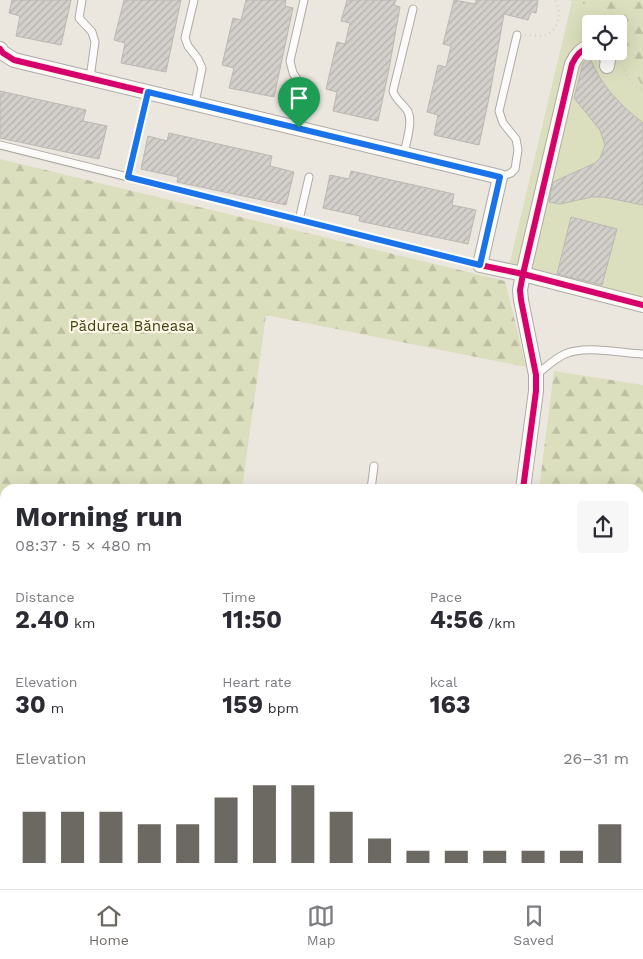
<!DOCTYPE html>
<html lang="en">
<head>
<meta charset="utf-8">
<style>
  :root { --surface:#fff; --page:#f7f7f7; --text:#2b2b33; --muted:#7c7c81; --line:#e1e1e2; --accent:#6c6862 }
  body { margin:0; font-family:"Work Sans",sans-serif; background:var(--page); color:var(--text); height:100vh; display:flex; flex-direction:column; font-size:19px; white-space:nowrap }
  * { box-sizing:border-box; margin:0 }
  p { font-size:16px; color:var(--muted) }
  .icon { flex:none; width:28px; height:28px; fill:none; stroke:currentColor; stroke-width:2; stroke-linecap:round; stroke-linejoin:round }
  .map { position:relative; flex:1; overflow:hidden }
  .sheet { position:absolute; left:0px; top:484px; width:644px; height:406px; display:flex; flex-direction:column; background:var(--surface); border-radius:15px 15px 0 0; box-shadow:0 5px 20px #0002 }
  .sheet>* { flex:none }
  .controls { position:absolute; left:582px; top:15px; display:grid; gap:10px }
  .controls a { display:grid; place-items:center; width:45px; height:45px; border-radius:5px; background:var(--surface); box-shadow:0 5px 20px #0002; font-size:25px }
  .pin { position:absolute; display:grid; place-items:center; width:42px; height:42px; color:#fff; margin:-51px -21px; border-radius:50% 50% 50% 0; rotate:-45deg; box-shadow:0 0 5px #0007 }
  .pin .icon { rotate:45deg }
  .round { display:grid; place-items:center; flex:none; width:52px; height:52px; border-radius:5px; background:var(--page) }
  .headline { display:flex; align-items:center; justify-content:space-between; height:85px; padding:0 15px }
  h1 { font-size:28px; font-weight:700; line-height:38px }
  .metrics { display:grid; grid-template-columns:repeat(3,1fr); gap:8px; height:85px; padding:5px 15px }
  .metrics div { display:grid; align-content:center }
  .metrics b { font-size:25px; font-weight:700 }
  .metrics small { font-size:14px; font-weight:400 }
  .metrics p { font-size:14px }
  .chart { height:140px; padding:10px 15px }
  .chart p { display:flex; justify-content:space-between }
  .chart svg { width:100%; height:90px; margin-top:5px; stroke:var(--accent); stroke-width:6 }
  .tabs { display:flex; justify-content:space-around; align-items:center; height:70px; border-top:1px solid var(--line); background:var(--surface); font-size:14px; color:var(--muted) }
  .tabs a { display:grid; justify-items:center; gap:2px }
  .tabs .on { color:var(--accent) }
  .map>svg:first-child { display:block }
  .grass { fill:url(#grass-tufts) }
  .forest { fill:url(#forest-firs) }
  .park { fill:#dcdfbd }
  .building { fill:url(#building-hatch); stroke:#bbb8b2 }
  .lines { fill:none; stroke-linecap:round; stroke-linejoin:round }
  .service-casing { stroke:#aeaba5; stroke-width:9 }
  .minor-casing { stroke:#aeaba5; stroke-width:16 }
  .path { stroke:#d1cfcd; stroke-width:2.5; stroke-dasharray:1 4; stroke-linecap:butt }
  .service { stroke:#fcfbfa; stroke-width:7 }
  .minor { stroke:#fcfbfa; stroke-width:14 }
  .cycleway-casing { stroke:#fdf5e7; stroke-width:9 }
  .cycleway { stroke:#d6006c; stroke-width:6 }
  .route-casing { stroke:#fff; stroke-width:10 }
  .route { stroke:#1a73e8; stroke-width:6 }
  .labels { text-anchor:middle; stroke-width:4.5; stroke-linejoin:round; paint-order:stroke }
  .park-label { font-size:15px; fill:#3e440d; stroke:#fdf5e7 }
</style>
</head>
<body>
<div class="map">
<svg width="643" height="889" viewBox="0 0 643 889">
  <defs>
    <pattern id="grass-tufts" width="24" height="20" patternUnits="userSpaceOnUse" patternTransform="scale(1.25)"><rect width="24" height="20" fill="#dcdfbd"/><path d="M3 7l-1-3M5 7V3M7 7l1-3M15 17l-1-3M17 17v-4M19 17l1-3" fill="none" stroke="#bdbfa2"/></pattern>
    <pattern id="forest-firs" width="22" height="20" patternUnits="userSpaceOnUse" patternTransform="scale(1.25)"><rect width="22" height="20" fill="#dcdfbd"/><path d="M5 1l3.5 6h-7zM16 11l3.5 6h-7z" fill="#bdbfa2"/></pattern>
    <pattern id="building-hatch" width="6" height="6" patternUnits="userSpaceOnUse" patternTransform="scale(1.25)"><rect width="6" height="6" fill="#d3cfca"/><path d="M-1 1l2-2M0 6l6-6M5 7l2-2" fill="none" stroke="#b5b2ad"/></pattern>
  </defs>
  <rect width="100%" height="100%" fill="#ebe7df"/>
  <path class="grass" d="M190,885h253v4h-253z"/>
  <path class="forest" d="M568,0h75v86l-2,-1 -22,-49v-12h-6l-6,-14z
    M0,159l505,122 21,86 -260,-52 -24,174h-237v196h-5z
    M554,371l89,14v300h-4v-196h-100z"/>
  <path class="park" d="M572,1l35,9 6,14h-22v27h28v-15l22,49 2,1v214l-135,-30z"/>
  <path class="building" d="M12,0h59l-10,45 -45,-9 4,-20 -11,-3z
    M124,0h57l-15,72 -45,-9 4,-20 -11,-3z
    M246,0h40l-1,6 8,2 -19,89 -45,-9 5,-20 -12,-3 11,-47 8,2z
    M347,0h49l-2,5 6,2 -11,62 -11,52 -45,-10 4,-19 -11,-3 11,-47 8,2 5,-21 -9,-2z
    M454,0l21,4 1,-4h62l-2,13 -5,-1 -3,8 -24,-6 -14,79 -11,52 -45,-10 4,-20 -11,-3 11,-47 8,2 5,-21 -8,-2z
    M589,57l11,21 11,15 14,15 18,15v82l-40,-8h-11l-32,7 -11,-2 4,-20 42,-19 5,-5 5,-13 -5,-15 -26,-32 9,-35z
    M0,91l86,19 -3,11 24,5 -8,33 -99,-21z
    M169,133l103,23 -2,10 24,6 -8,33 -109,-23 1,-5 -37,-8 7,-33 19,5z
    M351,171l103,23 -2,11 24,5 -8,34 -109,-23 1,-5 -37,-8 7,-33 19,4z
    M571,217l46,12 -15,56 -45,-11z"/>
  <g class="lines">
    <g class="service-casing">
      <path id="service" d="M82,0l-3,18 13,14 3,10 -5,36
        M194,0l-9,38 3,8 10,13 4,9 -7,35
        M299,128l6,-26 -1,-12 -11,-17 -3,-12 14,-61
        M0,145l480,120
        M404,154c2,-13 10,-33 3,-44 -5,-7 -12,-11 -14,-19l20,-82
        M128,177l20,-85
        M500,177l11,-4 4,-4 3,-19 -2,-11 -13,-16 -4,-12 18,-76
        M299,220l10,-43
        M536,375c9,-7 18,-16 29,-21 20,-9 56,-1 78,0
        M371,489l3,-23
        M0,762l5,1
        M639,778h4
        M481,889l1,-4"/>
    </g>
    <g class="minor-casing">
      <path id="minor" d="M0,49l3,4 11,7 486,117 -20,88 43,9 120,31
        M603,51l5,9 -1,6
        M523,489l13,-98v-16l-15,-75 -1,-10 3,-16 49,-210c4,-9 10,-15 19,-18
        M0,685h5"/>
    </g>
    <path class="path" d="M525,35c6,0 14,2 21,0 13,-4 17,-25 8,-35
      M621,61c5,13 9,24 22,30"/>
    <use href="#service" class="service"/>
    <use href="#minor" class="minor"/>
    <g class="cycleway-casing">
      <path id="cycleway" d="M0,49l3,4 11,7 486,117 -20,88 43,9 120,31
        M523,489l13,-98v-16l-15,-75 -1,-10 3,-16 49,-210c4,-9 10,-15 19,-18"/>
    </g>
    <use href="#cycleway" class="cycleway"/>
  </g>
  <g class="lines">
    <g class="route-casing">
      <path id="route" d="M148,92l352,85 -20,88 -352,-88z"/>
    </g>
    <use href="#route" class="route"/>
  </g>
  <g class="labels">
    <g class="park-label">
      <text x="132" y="331">Pădurea Băneasa</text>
    </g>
  </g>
</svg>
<div class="controls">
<a><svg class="icon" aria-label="locate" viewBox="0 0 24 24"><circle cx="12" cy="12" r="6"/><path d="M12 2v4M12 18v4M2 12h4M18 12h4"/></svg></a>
</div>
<div class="pin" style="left:299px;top:128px;background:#1e9e55"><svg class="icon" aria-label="arrive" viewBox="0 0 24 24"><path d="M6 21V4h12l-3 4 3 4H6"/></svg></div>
<section class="sheet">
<div class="headline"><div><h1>Morning run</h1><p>08:37 · 5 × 480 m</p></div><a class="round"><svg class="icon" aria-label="share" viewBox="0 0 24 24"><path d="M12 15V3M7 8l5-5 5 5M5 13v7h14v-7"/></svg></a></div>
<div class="metrics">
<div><p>Distance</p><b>2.40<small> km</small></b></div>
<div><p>Time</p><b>11:50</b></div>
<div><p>Pace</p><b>4:56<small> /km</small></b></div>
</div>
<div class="metrics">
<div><p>Elevation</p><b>30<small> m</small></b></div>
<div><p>Heart rate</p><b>159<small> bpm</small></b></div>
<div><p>kcal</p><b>163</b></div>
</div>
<div class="chart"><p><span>Elevation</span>26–31 m</p>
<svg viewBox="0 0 160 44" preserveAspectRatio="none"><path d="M5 44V19M15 44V19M25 44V19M35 44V25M45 44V25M55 44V12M65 44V6M75 44V6M85 44V19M95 44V32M105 44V38M115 44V38M125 44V38M135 44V38M145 44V38M155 44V25"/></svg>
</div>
</section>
</div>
<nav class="tabs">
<a class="on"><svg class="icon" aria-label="home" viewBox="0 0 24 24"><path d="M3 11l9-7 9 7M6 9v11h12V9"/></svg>Home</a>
<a><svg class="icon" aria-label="map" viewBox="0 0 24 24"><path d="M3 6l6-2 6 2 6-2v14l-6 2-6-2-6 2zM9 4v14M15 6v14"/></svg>Map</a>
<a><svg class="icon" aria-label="saved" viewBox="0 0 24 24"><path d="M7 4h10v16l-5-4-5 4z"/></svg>Saved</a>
</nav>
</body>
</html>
